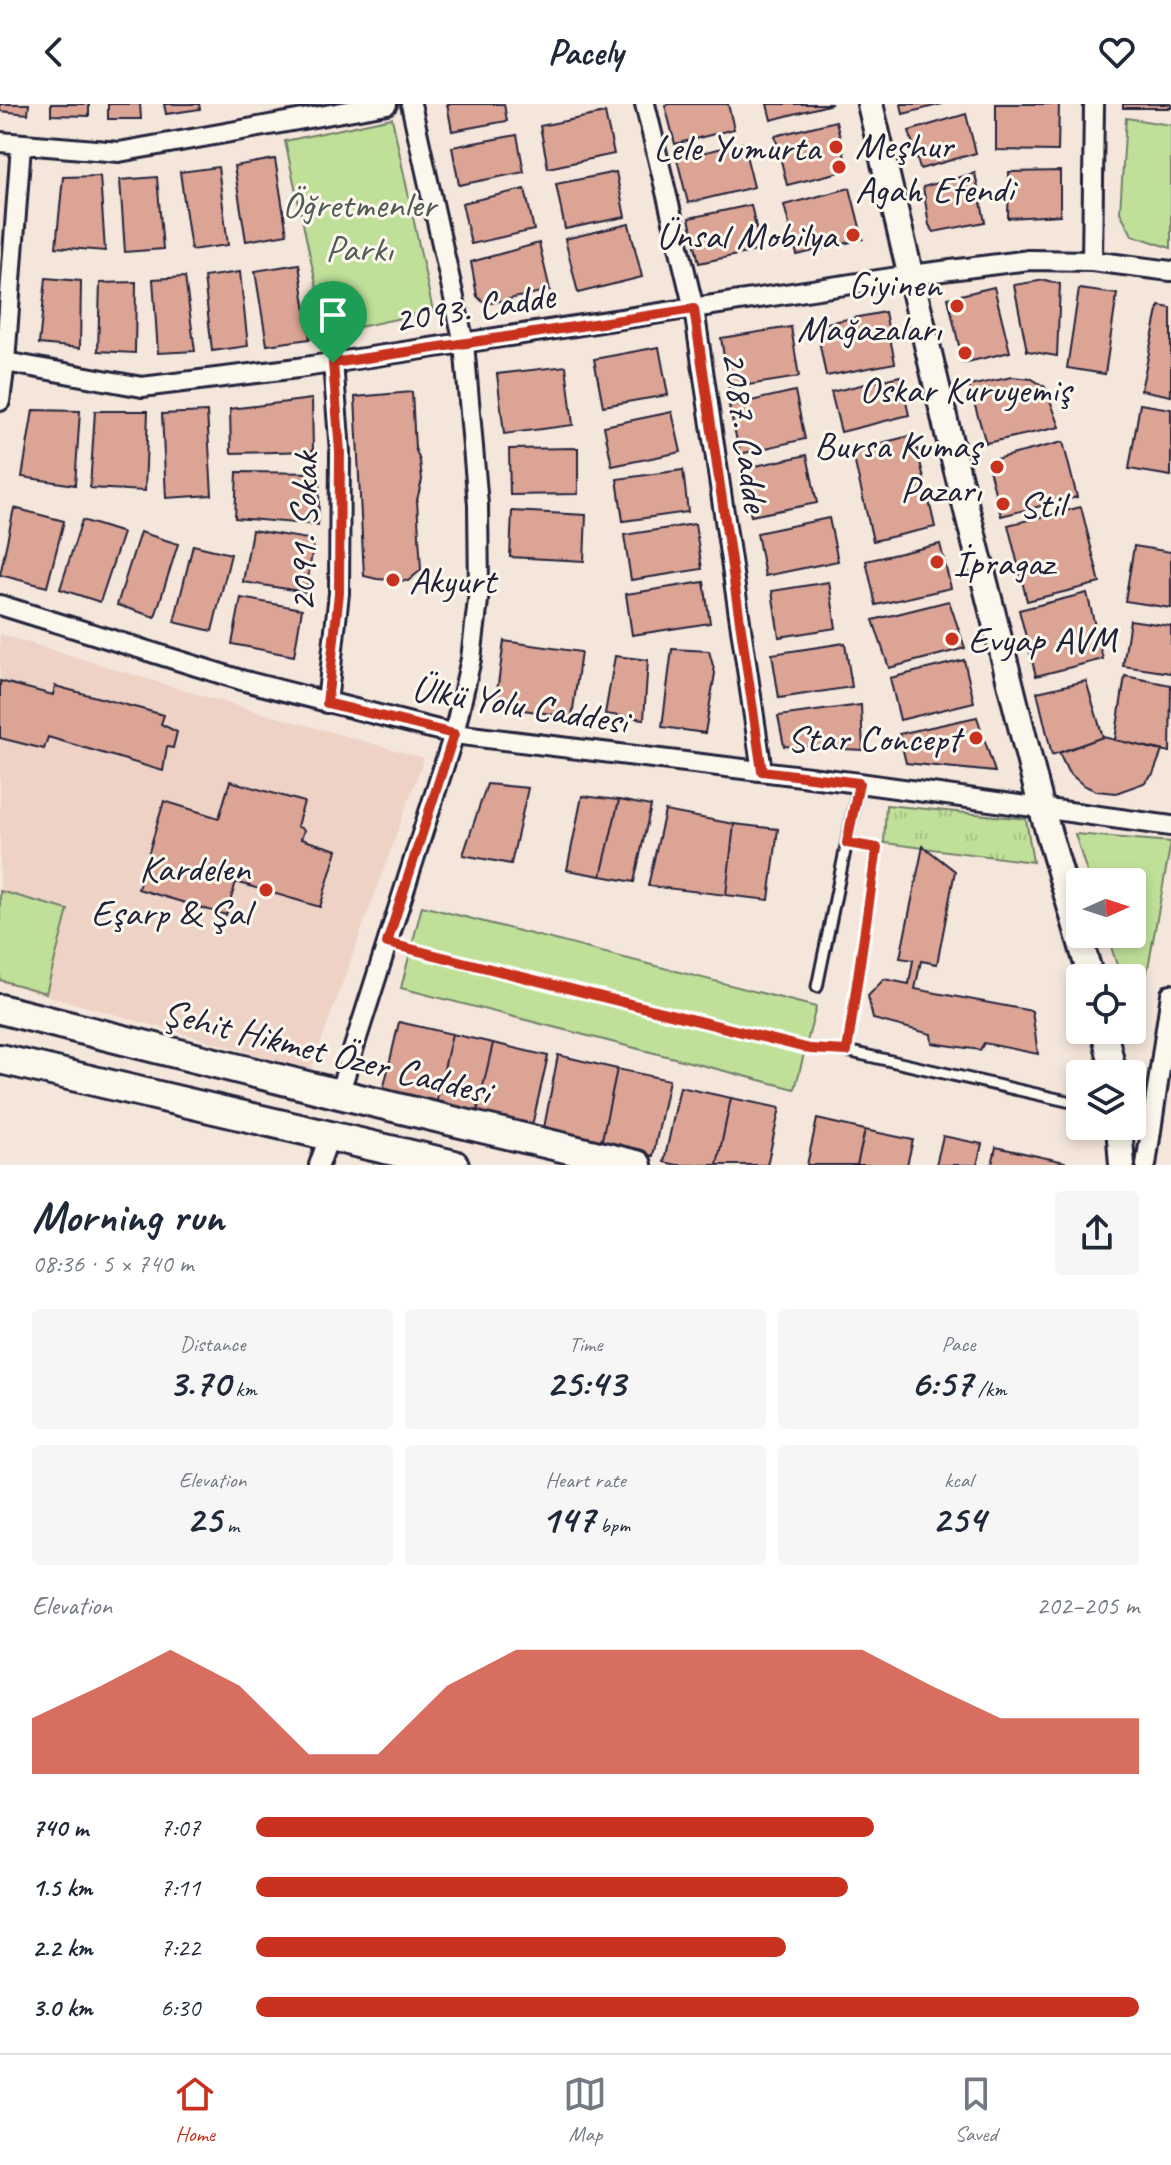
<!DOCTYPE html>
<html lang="en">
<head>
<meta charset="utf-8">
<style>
  :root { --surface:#fff; --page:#f6f6f7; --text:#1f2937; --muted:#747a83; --line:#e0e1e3; --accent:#c8321e }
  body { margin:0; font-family:Caveat,sans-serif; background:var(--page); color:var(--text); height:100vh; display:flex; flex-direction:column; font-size:30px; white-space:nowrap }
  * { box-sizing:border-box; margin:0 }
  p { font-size:26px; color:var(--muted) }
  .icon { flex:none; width:44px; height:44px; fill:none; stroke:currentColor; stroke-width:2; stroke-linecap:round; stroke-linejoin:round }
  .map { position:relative; height:1061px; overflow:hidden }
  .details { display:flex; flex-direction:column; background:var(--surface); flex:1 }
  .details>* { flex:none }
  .needle { width:52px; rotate:87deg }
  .controls { position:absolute; left:1066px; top:764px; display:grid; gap:16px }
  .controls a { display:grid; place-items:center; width:80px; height:80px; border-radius:8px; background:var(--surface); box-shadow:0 4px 12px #0003; font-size:40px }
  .pin { position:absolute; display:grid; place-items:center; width:68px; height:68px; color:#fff; margin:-82px -34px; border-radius:50% 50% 50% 0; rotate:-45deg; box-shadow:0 0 8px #0007 }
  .pin .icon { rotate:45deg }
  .round { display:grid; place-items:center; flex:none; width:84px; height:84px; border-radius:8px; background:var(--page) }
  .headline { display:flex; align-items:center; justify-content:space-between; height:136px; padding:0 32px }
  h1 { font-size:44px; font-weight:800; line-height:60px }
  .stats { display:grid; grid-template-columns:repeat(3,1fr); gap:12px; height:136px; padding:8px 32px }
  .stats div { display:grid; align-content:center; border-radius:8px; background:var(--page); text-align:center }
  .stats b { font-size:40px; font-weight:800 }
  .stats small { font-size:22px; font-weight:400 }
  .stats p { font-size:22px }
  .chart { height:224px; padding:16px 32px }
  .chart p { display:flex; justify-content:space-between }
  .chart svg { width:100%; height:144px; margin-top:8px; fill:var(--accent); opacity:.7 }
  ul { padding:0 32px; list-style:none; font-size:26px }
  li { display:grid; grid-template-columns:128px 96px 1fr; align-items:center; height:60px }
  li i { height:20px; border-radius:10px; background:var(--accent) }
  header { display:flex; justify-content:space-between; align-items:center; height:104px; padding:0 32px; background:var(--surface); font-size:36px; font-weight:800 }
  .dock { display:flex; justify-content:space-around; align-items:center; height:112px; border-top:2px solid var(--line); background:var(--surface); font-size:22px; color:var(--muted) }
  .dock a { display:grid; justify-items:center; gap:4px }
  .dock .current { color:var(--accent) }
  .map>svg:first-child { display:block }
  .built { fill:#eed2c6 }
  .grass { fill:url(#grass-tufts); stroke:#71816a; stroke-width:2 }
  .park { fill:#c0e099; stroke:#71816a; stroke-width:2 }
  .building { fill:#dca495; stroke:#22223b; stroke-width:2 }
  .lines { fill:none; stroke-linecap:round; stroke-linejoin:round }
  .lane-casing { stroke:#22223b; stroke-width:15 }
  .street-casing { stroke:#22223b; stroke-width:24 }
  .secondary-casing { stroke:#22223b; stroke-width:30 }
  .primary-casing { stroke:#22223b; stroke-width:34 }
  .path { stroke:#22223b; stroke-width:4; stroke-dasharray:2 6; stroke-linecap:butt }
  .lane { stroke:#fbf7ec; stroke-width:9 }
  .street { stroke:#fbf7ec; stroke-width:18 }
  .secondary { stroke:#fbf7ec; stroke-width:24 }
  .primary { stroke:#fbf7ec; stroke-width:28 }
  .route-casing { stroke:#fff; stroke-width:16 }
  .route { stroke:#c8321e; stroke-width:10 }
  .poi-dot { fill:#c8321e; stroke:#fbf7ec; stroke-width:3 }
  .labels { text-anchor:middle; stroke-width:6; stroke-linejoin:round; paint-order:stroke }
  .poi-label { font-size:38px; fill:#22223b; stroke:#fbf7ec; text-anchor:end }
  .park-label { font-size:38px; fill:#515b57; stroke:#fbf7ec }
  .street-label { font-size:38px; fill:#22223b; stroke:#fbf7ec }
</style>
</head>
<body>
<header><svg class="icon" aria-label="back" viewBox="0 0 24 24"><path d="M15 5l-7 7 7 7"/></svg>Pacely<svg class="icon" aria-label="heart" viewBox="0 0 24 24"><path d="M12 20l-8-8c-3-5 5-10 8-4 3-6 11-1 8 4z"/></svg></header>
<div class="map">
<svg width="1171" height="1061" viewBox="0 0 1171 1061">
  <defs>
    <pattern id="grass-tufts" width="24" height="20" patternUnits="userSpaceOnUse" patternTransform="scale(2)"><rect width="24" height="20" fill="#c0e099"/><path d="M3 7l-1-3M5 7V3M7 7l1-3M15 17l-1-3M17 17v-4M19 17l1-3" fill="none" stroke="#a5c085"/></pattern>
  </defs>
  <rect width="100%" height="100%" fill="#f5e6db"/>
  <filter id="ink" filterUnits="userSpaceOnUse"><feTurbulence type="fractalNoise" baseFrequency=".0125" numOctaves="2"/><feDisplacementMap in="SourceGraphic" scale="16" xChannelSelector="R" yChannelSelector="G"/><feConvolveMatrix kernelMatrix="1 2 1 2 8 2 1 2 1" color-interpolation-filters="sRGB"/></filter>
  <g filter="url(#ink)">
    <path class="built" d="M0,530l216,66 208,58 -113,312 -311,-88z"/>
    <path class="grass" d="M886,701l140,14 7,43 -149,-19z"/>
    <path class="park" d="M392,14l41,193 -106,23 -42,-193z
      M1126,14l45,7v123l-39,-13 -12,-23z
      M1075,730l96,8 -34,186 -5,-17v-33h-11l-14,-44h25v-52h-42z
      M0,787l68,19 -22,83 -46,-13z
      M422,802l394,101 -21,82 -394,-101z"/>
    <path class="building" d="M0,0h29l-1,10 -28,-3z
      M51,0h38v12l-38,-1z
      M108,0h32l1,15h-33z
      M164,0h35l1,5 -34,5z
      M447,0h57l3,17 -55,10z
      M670,0h58l6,25 -59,15 -10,-39z
      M767,0h65l-61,16z
      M901,0h41l-39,10z
      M996,0h63l-1,47 -62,-1z
      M1123,0h48v4h-48z
      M605,9l9,41 -66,14 -8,-42z
      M966,10l10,39 -56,16 -11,-38z
      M836,17l12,49 -61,15 -12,-49z
      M517,31l7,37 -65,13 -7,-38z
      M743,39l11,44 -66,16 -11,-44z
      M275,55l12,75 -41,7 -12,-75z
      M218,63l10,78 -37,5 -11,-78z
      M1060,67v44l-52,3 1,-46z
      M616,68l9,45 -60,12 -9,-45z
      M975,69l10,49 -51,10 -5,-7 -6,-38z
      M100,72l5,75 -49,-4 7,-70z
      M157,73l6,72 -38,3 -5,-72z
      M850,84l13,51 -66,16 -13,-50z
      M525,85l9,41 -63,14 -9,-41z
      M751,101l10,45 -62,13 -10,-45z
      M629,120l13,53 -64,16 -13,-54z
      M539,139l11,47 -59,13 -9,-2 -5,-5 -6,-34z
      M299,160l11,75 -43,6 -12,-74z
      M240,168l8,74 -36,5 -8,-74z
      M185,173l10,74 -37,2 -5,-74z
      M46,174l35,3 -1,67 -41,-4z
      M1045,176l15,4 -3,72 -30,-5 -13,-66z
      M136,178l-1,71 -37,-2 2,-68z
      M994,183l16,65 -47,11 -15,-65z
      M1079,185l38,5 -12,80 -38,-6z
      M1159,202l12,2v88l-30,-6z
      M885,208l10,51 -69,13 -10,-51z
      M791,223l8,50 -70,11 -8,-50z
      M659,243l9,48 -65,11 -9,-47z
      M566,262l7,59 -69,9 -7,-60z
      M900,272l9,39 -68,17 -10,-40z
      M1012,273l20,2 13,8 15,40 -74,16 -17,-57z
      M795,287l10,48 -65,15 -11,-48z
      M412,288l3,56 5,13 2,19 -5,20 4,70 -13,11 -31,-2 -13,-3 -9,-179z
      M312,295l1,52 -82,2 -1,-44z
      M1140,300l31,5v67l-42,-7z
      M33,306l47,1 -5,74 -53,-8z
      M95,307h53l-3,80 -55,-3z
      M207,308l5,83 -46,3 -4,-84z
      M672,308l9,40 -69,14 -8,-40z
      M914,331l21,92 -62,14 -21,-91z
      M1063,338l14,55 -76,19 -14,-55z
      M578,344v46l-68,1 -1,-46z
      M807,351l10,48 -66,13 -10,-47z
      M683,366l5,42 -65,9 -6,-42z
      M237,368l83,1 -2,52 -83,-7z
      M1081,403l19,76 -73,18 -19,-76z
      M14,404l50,13 -17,66 -47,-12z
      M512,407l74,4 -2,46 -74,-4z
      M829,414l9,43 -73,15 -8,-43z
      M82,416l41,13 -23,69 -40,-13z
      M695,420l7,45 -71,11 -7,-45z
      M252,426l62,10 -8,52 -63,-10z
      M140,428l38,12 -23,73 -38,-12z
      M940,440l11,44 -75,17 -10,-44z
      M193,441l38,9 -19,77 -38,-9z
      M1134,442l37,6v56l-46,-7z
      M704,478l6,41 -78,12 -6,-41z
      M829,478l7,46 -57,9 -7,-46z
      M1087,489l16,66 -67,17 -17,-66z
      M241,494l61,11 -8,47 -62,-12z
      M949,497l16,47 -76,20 -16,-48z
      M1130,516l41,6v47l-48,-7z
      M504,537l77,11 -9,65 -77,-11z
      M845,539l7,44 -73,11 -7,-44z
      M672,545l37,2 6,22 -10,60 -43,-6z
      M615,552l33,4 -4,59 -39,-5z
      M964,556l10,42 -74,18 -10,-42z
      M1125,572l46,9 -1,67 -55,-12z
      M0,577l53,14 2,-9 109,29 -3,9 16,8 -4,16 -6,-1 -4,24 -115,-34 -4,12 -44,-11z
      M1086,577l17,56 -51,18 -15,-63z
      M861,601l2,45 -79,-4 -6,-30z
      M977,613l18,55 -89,-9 -7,-29z
      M1103,633l59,14 -9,23 -9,9 -28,10 -20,-2 -13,-6 -15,-13 -9,-19z
      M230,677l74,21 -7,24 7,4 -3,9 36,11 -17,57 -84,-25 -10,33 -88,-26 26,-88 55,17z
      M487,680l41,4 -17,76 -48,-9z
      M582,692l37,4 -18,76 -34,-6z
      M619,696l32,6 -17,76 -33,-6z
      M665,707l69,13 -8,71 -78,-9z
      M734,720l44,5 -9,71 -43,-5z
      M923,742l32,25 -18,93 -16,-3 -6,28 117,22 6,43 -54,-11 -4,7 -48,-7 -1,-9 -58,-15 -5,-23 16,-17 25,5 4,-24 -13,-2z
      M399,918l53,12 -17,74 -53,-13z
      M452,930l41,9 -17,74 -41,-9z
      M493,939l55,13 -17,74 -55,-13z
      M558,951l59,14 -16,75 -58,-11z
      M617,965l52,11 -16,76 -52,-12z
      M680,983l51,11 -14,67h-40l-13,-3z
      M731,994l49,10 -13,57h-50z
      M817,1015l48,11 -8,35h-50z
      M865,1026l48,10 -6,25h-50z
      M943,1032l39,8 -5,21h-41z
      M996,1043l69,15v3h-73z"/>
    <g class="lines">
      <g class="lane-casing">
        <path id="lane" d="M817,883l42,-204
          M847,947l233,53"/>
      </g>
      <g class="street-casing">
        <path id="street" d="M645,0l49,205 68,462
          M0,38l119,10 268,-48
          M1092,157l2,-157
          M0,257l142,26 156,-19 613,-93 118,-15 63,1 79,10
          M0,297l5,-39 16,-217
          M0,501l241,75 213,54 405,49 312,43
          M327,599l12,-110 1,-141 -7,-89
          M339,990l115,-360 17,-75 8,-67 -1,-87 -14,-162 -53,-239
          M319,1061l10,-28
          M1146,1061l25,-171"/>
      </g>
      <g class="secondary-casing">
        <path id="secondary" d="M870,0l85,359 87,347 49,168
          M1104,926l10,44
          M1119,1022l3,39"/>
      </g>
      <g class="primary-casing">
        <path id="primary" d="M0,905l339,85 298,71
          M0,955l454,106"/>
      </g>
      <path class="path" d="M407,844l403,101 23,2
        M849,932l28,-188 -16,-3"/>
      <use href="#lane" class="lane"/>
      <use href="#street" class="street"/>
      <use href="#secondary" class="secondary"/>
      <use href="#primary" class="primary"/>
    </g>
  </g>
  <g class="lines" filter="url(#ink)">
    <g class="route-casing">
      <path id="route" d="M694,205l68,462 97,12 -12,60 30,5 -30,203 -37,-2 -423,-106 67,-209 -127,-31 12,-110 1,-141 -7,-89z"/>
    </g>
    <use href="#route" class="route"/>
  </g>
  <g class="poi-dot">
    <circle cx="836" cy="43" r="8"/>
    <circle cx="839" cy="63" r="8"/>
    <circle cx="853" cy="131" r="8"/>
    <circle cx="957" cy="202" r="8"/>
    <circle cx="965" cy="249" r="8"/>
    <circle cx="997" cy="363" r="8"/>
    <circle cx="1003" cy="400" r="8"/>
    <circle cx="937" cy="458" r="8"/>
    <circle cx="393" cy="476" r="8"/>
    <circle cx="952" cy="535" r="8"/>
    <circle cx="976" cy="634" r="8"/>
    <circle cx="266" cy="786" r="8"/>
  </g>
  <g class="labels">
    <g class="poi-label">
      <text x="855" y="54" text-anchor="start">Meşhur<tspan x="855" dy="44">Agah Efendi</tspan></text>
      <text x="820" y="56">Lele Yumurta</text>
      <text x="837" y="144">Ünsal Mobilya</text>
      <text x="941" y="193">Giyinen<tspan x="941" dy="44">Mağazaları</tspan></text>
      <text x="965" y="298" text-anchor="middle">Oskar Kuruyemiş</text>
      <text x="981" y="354">Bursa Kumaş<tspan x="981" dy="44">Pazarı</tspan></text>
      <text x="1019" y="413" text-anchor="start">Stil</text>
      <text x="953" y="471" text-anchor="start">İpragaz</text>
      <text x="409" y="489" text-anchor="start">Akyurt</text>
      <text x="968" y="548" text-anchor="start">Evyap AVM</text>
      <text x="960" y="647">Star Concept</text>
      <text x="250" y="777">Kardelen<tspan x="250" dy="44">Eşarp &amp; Şal</tspan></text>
    </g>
    <g class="park-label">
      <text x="359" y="113">Öğretmenler<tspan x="359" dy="44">Parkı</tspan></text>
    </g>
    <g class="street-label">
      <text transform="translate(474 203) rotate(-9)" y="13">2093. Cadde</text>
      <text transform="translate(746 327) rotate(82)" y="13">2087. Cadde</text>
      <text transform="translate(303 428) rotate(-89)" y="13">2091. Sokak</text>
      <text transform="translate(520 600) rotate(9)" y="13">Ülkü Yolu Caddesi</text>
      <text transform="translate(327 947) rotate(14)" y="13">Şehit Hikmet Özer Caddesi</text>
    </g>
  </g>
</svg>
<div class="controls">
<a><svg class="needle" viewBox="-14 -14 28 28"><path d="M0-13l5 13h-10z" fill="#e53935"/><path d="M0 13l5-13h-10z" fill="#747a83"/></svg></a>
<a><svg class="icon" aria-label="locate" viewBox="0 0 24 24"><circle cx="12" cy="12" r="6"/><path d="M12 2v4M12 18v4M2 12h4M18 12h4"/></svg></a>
<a><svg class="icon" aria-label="layers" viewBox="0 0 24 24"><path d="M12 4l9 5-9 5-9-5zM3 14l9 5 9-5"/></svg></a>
</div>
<div class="pin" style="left:333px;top:259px;background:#1e9e55"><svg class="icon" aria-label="arrive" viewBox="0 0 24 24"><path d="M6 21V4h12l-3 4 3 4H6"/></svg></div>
</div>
<section class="details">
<div class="headline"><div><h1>Morning run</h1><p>08:36 · 5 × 740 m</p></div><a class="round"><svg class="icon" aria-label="share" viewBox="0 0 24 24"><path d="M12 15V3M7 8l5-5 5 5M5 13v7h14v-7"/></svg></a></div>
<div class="stats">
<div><p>Distance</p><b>3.70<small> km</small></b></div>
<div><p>Time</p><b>25:43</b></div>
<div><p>Pace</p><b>6:57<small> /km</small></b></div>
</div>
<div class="stats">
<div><p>Elevation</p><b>25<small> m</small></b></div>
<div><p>Heart rate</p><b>147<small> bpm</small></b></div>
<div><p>kcal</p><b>254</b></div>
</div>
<div class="chart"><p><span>Elevation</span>202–205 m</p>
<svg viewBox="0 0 160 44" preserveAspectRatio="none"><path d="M0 44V27L10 17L20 6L30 17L40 38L50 38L60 17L70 6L80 6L90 6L100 6L110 6L120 6L130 17L140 27L150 27L160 27V44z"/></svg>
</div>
<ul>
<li><b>740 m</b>7:07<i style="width:70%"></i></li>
<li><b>1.5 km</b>7:11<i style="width:67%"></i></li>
<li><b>2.2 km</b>7:22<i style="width:60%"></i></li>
<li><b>3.0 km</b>6:30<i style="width:100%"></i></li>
</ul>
</section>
<nav class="dock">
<a class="current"><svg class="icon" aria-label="home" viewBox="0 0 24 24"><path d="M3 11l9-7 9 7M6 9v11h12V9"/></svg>Home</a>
<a><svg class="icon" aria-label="map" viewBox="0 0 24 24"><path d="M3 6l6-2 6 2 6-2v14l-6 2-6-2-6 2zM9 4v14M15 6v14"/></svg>Map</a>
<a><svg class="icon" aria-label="saved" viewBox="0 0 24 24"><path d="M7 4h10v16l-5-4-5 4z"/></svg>Saved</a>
</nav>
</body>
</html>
